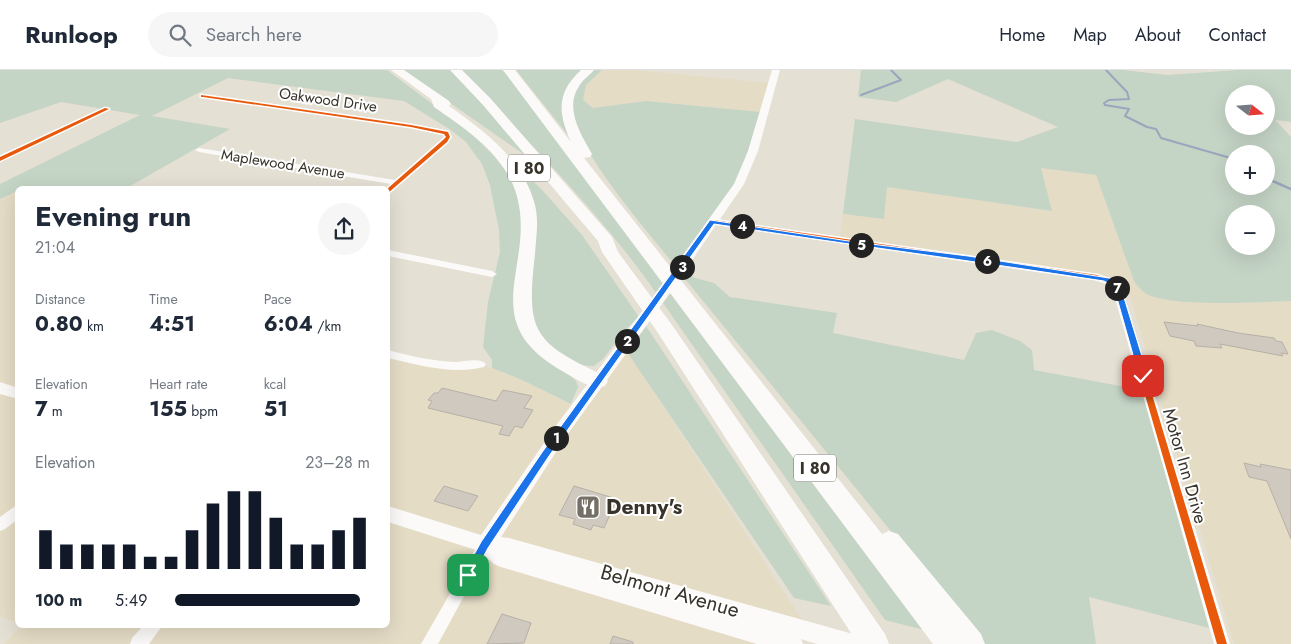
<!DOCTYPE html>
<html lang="en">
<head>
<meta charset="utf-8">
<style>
  :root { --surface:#fff; --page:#f6f6f7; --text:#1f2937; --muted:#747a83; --line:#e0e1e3; --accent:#111827 }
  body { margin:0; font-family:Jost,sans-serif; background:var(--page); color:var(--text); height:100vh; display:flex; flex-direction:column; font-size:19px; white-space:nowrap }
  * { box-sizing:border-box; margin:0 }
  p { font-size:16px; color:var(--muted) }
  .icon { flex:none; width:28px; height:28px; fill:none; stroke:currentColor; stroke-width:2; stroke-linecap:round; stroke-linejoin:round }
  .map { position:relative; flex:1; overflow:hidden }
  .side { position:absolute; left:15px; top:116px; width:375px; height:442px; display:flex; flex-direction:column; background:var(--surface); border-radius:8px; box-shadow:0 5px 20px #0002 }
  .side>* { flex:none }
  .needle { width:32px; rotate:107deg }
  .controls { position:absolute; left:1225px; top:15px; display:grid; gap:10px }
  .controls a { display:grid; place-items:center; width:50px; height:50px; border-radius:50%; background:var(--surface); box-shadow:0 5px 20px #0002; font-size:25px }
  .pin { position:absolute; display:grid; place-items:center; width:42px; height:42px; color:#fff; margin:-21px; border-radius:10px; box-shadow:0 2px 8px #0006 }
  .km { position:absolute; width:25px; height:25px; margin:-12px; border-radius:50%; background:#222; color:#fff; font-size:14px; line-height:25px; text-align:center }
  .round { display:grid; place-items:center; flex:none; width:52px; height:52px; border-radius:26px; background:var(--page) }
  .head { display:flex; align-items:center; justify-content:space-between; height:85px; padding:0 20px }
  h1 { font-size:28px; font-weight:700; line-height:38px }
  .stats { display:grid; grid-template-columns:repeat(3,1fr); gap:8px; height:85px; padding:5px 20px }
  .stats div { display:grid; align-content:center }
  .stats b { font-size:21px; font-weight:700 }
  .stats small { font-size:14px; font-weight:400 }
  .stats p { font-size:14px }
  .chart { height:140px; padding:10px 20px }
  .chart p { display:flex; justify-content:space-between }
  .chart svg { width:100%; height:90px; margin-top:5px; stroke:var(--accent); stroke-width:6 }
  ul { padding:0 20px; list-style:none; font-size:16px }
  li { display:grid; grid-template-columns:80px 60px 1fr; align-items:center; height:38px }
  li i { height:12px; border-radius:6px; background:var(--accent) }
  header { display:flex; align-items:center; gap:30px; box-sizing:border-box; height:70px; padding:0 25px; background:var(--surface); border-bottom:1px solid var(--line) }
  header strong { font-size:24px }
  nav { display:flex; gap:28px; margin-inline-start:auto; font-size:18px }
  .search { width:350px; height:45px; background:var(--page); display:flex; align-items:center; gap:12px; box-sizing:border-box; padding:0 18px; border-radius:28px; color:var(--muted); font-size:19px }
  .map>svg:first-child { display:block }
  .built { fill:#e5dcc6 }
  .green { fill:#c4d4c5; fill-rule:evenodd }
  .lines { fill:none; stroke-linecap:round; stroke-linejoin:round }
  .stream-far1 { stroke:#99a6bd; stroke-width:2 }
  .stream { stroke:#99a6bd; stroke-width:2.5 }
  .building { fill:#cfc9c0; stroke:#b6b0a7 }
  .street { fill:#fbfaf9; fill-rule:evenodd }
  .secondary { fill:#fbfaf9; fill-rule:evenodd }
  .highway { fill:#fbfaf9; fill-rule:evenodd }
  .cycleway-casing { stroke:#fff; stroke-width:3 }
  .cycleway { fill:#e8590c; fill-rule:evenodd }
  .route { fill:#1a73e8; stroke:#fff }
  .labels { text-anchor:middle; stroke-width:4; stroke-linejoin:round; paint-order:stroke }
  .far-street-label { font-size:15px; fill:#38342b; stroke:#fff }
  .shield { fill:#fff; stroke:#74716b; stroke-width:1 }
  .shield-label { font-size:16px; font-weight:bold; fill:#38342b }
  .street-label { font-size:18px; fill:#38342b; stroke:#fff }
  .near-poi-label { font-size:21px; font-weight:bold; fill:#38342b; stroke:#fff; text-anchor:start }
  .near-street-label { font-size:21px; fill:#38342b; stroke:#fff }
</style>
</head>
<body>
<header>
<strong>Runloop</strong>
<div class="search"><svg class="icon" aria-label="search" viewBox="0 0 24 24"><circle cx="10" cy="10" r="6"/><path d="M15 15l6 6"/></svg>Search here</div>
<nav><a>Home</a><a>Map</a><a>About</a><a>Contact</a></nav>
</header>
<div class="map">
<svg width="1291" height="574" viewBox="0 0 1291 574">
  <rect width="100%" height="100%" fill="#e5e0d4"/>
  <path class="built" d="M602,0h34l134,13 -9,29 -115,-11 -53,7 -10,-8 3,-15z
    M1041,98l56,7 37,106 9,11 18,7 79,4 51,-2v343h-57l-109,-364 -178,-29 -107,-12 3,-25 41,5 3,-32 165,24z
    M15,122h2v431l-17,-7v-417z
    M624,276l186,286 -36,-11 -4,23h-766l17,-18h367v-272l54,12 38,-2 40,15 58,29z"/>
  <path class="green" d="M0,0h387l84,63 23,23 20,26 9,34 -9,95c4,27 21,42 42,56 7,5 15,8 20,14l2,6 -7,17 -51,-25 -28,-11v-8l-9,-13 5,-45 12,-50 -1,-22 -9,-45 -8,-21 -16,-22 -15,-12 -47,-29 -176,-23 -76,38 78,13 -105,60h-107l-1,3h-2l-15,7v-15l140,-69 -79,-13 -61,21z
    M403,0h50l79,90z
    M460,0h42l13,13 150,200 -9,10c-56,-81 -128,-151 -196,-223z
    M516,0h68l-13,12 1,58z
    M592,0h10l-16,15 -3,15 10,8 53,-7 115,11 -20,60 -11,21 -54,74c-28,-36 -107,-123 -106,-167 0,-13 14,-22 22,-30z
    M861,0h262l44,5 72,-5h52v52l-16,-2 16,17v164c-31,1 -122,7 -146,-8 -4,-3 -8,-8 -11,-12l-38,-106 -55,-7 11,43 -165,-24 -3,32 -41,-5 12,-95 162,23 41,-15 -110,-48 -52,23 -38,-5zM1234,24h32v32h-32zM1234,84h32v32h-32zM1234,144h32v32h-32z
    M514,92l30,30 38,43 57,82 -15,14 -21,28 -9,7c-27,1 -53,-25 -62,-49l-7,-136z
    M681,204l33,9 16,14 107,16 -4,20 131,27 12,-27 16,-3 28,11 12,9 2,20 108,20 67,238 -120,-31 7,47h-113z
    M672,222l256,339 -43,-11 -222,-317z
    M646,256l185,280 -37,-8 -167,-246z"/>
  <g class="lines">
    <path class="stream-far1" d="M1106,0l21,22 2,7 -20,1 -5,3 1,2 24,4 -4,7 22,11 9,2 5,9 73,21
      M861,25l40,-15 -10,-10"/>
    <path class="stream" d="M1266,108l25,11"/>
  </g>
  <path class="building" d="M1164,252l34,4 -1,-2 41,9 36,5 2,3 6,1 6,12 -7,-1 2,3 -63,-12 2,4 -26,-2 -2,-5 -24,-5z
    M442,318l54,13 7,-11 29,6 -8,12 9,2 -11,18 -7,-2 -6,10 -10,-2 4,-8 -75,-18 4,-7 -4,-1 6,-7h4z
    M1244,393l17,4 -1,-3 31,6v69l-24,-58 -18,-4z
    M444,416l34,10 -10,15 -34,-10z
    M574,416l43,13 -13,29 -11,-3 -2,5 -18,-6 2,-5 -16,-4z
    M502,544l29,9 -7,20 -37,1z
    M613,566l20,6v2h-23z"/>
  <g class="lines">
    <path class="street" d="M203,24l208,30 38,7 3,6 -4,6 -60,51v-5h-2l5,-5 -192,-32 -4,-2 4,-2 196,32 47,-41 2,-2 -1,-2 -32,-7 -210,-31v-2z
      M105,38l5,1 -110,52v-5z
      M713,149l384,55 18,6 8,11 107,353h-16l-101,-353 -6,-7 -12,-4 -385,-56v-4z
      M388,180l104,21 5,3 -5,3 -104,-21z
      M388,280c22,6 44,11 67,12 9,0 25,-5 31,2l-2,3c-31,8 -66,-2 -96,-9z
      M18,434v15l-13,10 -5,2v-14z
      M485,469l5,2 2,4 -54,99h-17l59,-103z
      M143,556h19l-13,18h-19l2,-6z"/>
    <path class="secondary" d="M772,0h8l-22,81 -14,33 -82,120 -95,131 -66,102 8,1 344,96 8,3 3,7h-47l-16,-5 2,5h-46l-256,-77 -7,-3 -15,-13 -91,-29v-16l93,29 74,-108 97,-129 82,-114 14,-33z
      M0,312l18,6v11l-18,-5z"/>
    <path class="highway" d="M391,0h13l45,31 2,3 -2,2c37,26 74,54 86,99 4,16 1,33 0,49 -9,79 -2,88 70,122l3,5 -3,5c-14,4 -29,-7 -41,-14 -94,-52 -24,-109 -49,-182 -13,-38 -51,-62 -81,-83l-3,-8z
      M450,0h12l29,29 121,138 6,15 54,73 213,309 4,10h-31l-200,-311 -56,-81 -4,-11 -115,-136z
      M503,0h12l56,72c-13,-29 -15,-49 10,-72h13c-5,6 -12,10 -16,18 -13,21 3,47 14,66l-2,3 -6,1 298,376 7,-3 9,3 83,100 4,10h-52z
      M771,554l10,4 4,10 -1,6h-28l5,-16z"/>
    <g class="cycleway-casing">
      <path id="cycleway" d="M201,25l210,30 37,7 2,5 -3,5 -59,51 -1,-4 56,-49 3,-3 -2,-3 -33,-7 -208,-30h-2z
        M105,38l4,1 -109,52v-4z
        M713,150l384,55 16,6 8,10 106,353h-10l-102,-353 -6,-8 -13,-4 -385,-56v-2z"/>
    </g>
    <use href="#cycleway" class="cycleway"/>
  </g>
  <path class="route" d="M710,150l145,22 113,14 141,22 7,4 6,9 26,85 -5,3 -4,-3 -24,-85 -4,-6 -7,-4c-130,-20 -260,-37 -390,-57l-165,232 -61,92 -16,30h-8l-1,-3 18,-33 62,-91z"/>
  <defs>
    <g id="restaurant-square" transform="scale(1.25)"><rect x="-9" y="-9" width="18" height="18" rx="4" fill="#757066" stroke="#fff"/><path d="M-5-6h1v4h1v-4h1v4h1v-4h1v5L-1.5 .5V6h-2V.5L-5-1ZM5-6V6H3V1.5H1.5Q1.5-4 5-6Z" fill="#fff"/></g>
  </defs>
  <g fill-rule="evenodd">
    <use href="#restaurant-square" x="588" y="437"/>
  </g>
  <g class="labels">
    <g class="far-street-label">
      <text transform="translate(328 30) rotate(8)" y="5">Oakwood Drive</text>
      <text transform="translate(283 94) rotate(9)" y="5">Maplewood Avenue</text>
    </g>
    <g class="shield">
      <rect x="508" y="84.5" width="42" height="27" rx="4"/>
      <rect x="794" y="384.5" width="42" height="27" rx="4"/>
    </g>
    <g class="shield-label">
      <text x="529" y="104">I 80</text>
      <text x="815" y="404">I 80</text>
    </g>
    <g class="street-label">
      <text transform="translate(1185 396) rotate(74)" y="6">Motor Inn Drive</text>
    </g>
    <g class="near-poi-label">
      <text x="606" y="444">Denny's</text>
    </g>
    <g class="near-street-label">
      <text transform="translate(670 521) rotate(16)" y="7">Belmont Avenue</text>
    </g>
  </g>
</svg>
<div class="controls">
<a><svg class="needle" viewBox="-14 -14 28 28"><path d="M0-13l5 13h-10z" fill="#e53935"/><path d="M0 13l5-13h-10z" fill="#747a83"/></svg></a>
<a>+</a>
<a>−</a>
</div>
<div class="pin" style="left:468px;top:505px;background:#1e9e55"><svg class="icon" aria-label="arrive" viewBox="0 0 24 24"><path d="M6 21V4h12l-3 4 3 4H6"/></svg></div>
<div class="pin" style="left:1143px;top:306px;background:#d93025"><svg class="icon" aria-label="check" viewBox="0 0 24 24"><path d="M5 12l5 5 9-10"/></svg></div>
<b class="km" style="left:556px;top:368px">1</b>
<b class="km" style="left:627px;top:271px">2</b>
<b class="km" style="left:682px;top:197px">3</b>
<b class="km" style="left:742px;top:156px">4</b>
<b class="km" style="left:861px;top:175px">5</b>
<b class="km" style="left:987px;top:191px">6</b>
<b class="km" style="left:1117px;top:218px">7</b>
<section class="side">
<div class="head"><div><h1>Evening run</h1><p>21:04</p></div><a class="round"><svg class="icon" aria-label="share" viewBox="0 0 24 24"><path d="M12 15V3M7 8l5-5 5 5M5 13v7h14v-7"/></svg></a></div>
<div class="stats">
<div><p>Distance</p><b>0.80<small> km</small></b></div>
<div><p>Time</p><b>4:51</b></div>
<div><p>Pace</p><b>6:04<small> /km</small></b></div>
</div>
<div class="stats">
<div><p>Elevation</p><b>7<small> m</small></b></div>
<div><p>Heart rate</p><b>155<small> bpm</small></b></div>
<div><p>kcal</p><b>51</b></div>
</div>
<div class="chart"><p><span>Elevation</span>23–28 m</p>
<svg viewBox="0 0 160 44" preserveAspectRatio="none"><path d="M5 44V25M15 44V32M25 44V32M35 44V32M45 44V32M55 44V38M65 44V38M75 44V25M85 44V12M95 44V6M105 44V6M115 44V19M125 44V32M135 44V32M145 44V25M155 44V19"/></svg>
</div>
<ul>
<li><b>100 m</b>5:49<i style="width:95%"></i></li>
</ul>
</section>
</div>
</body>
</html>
